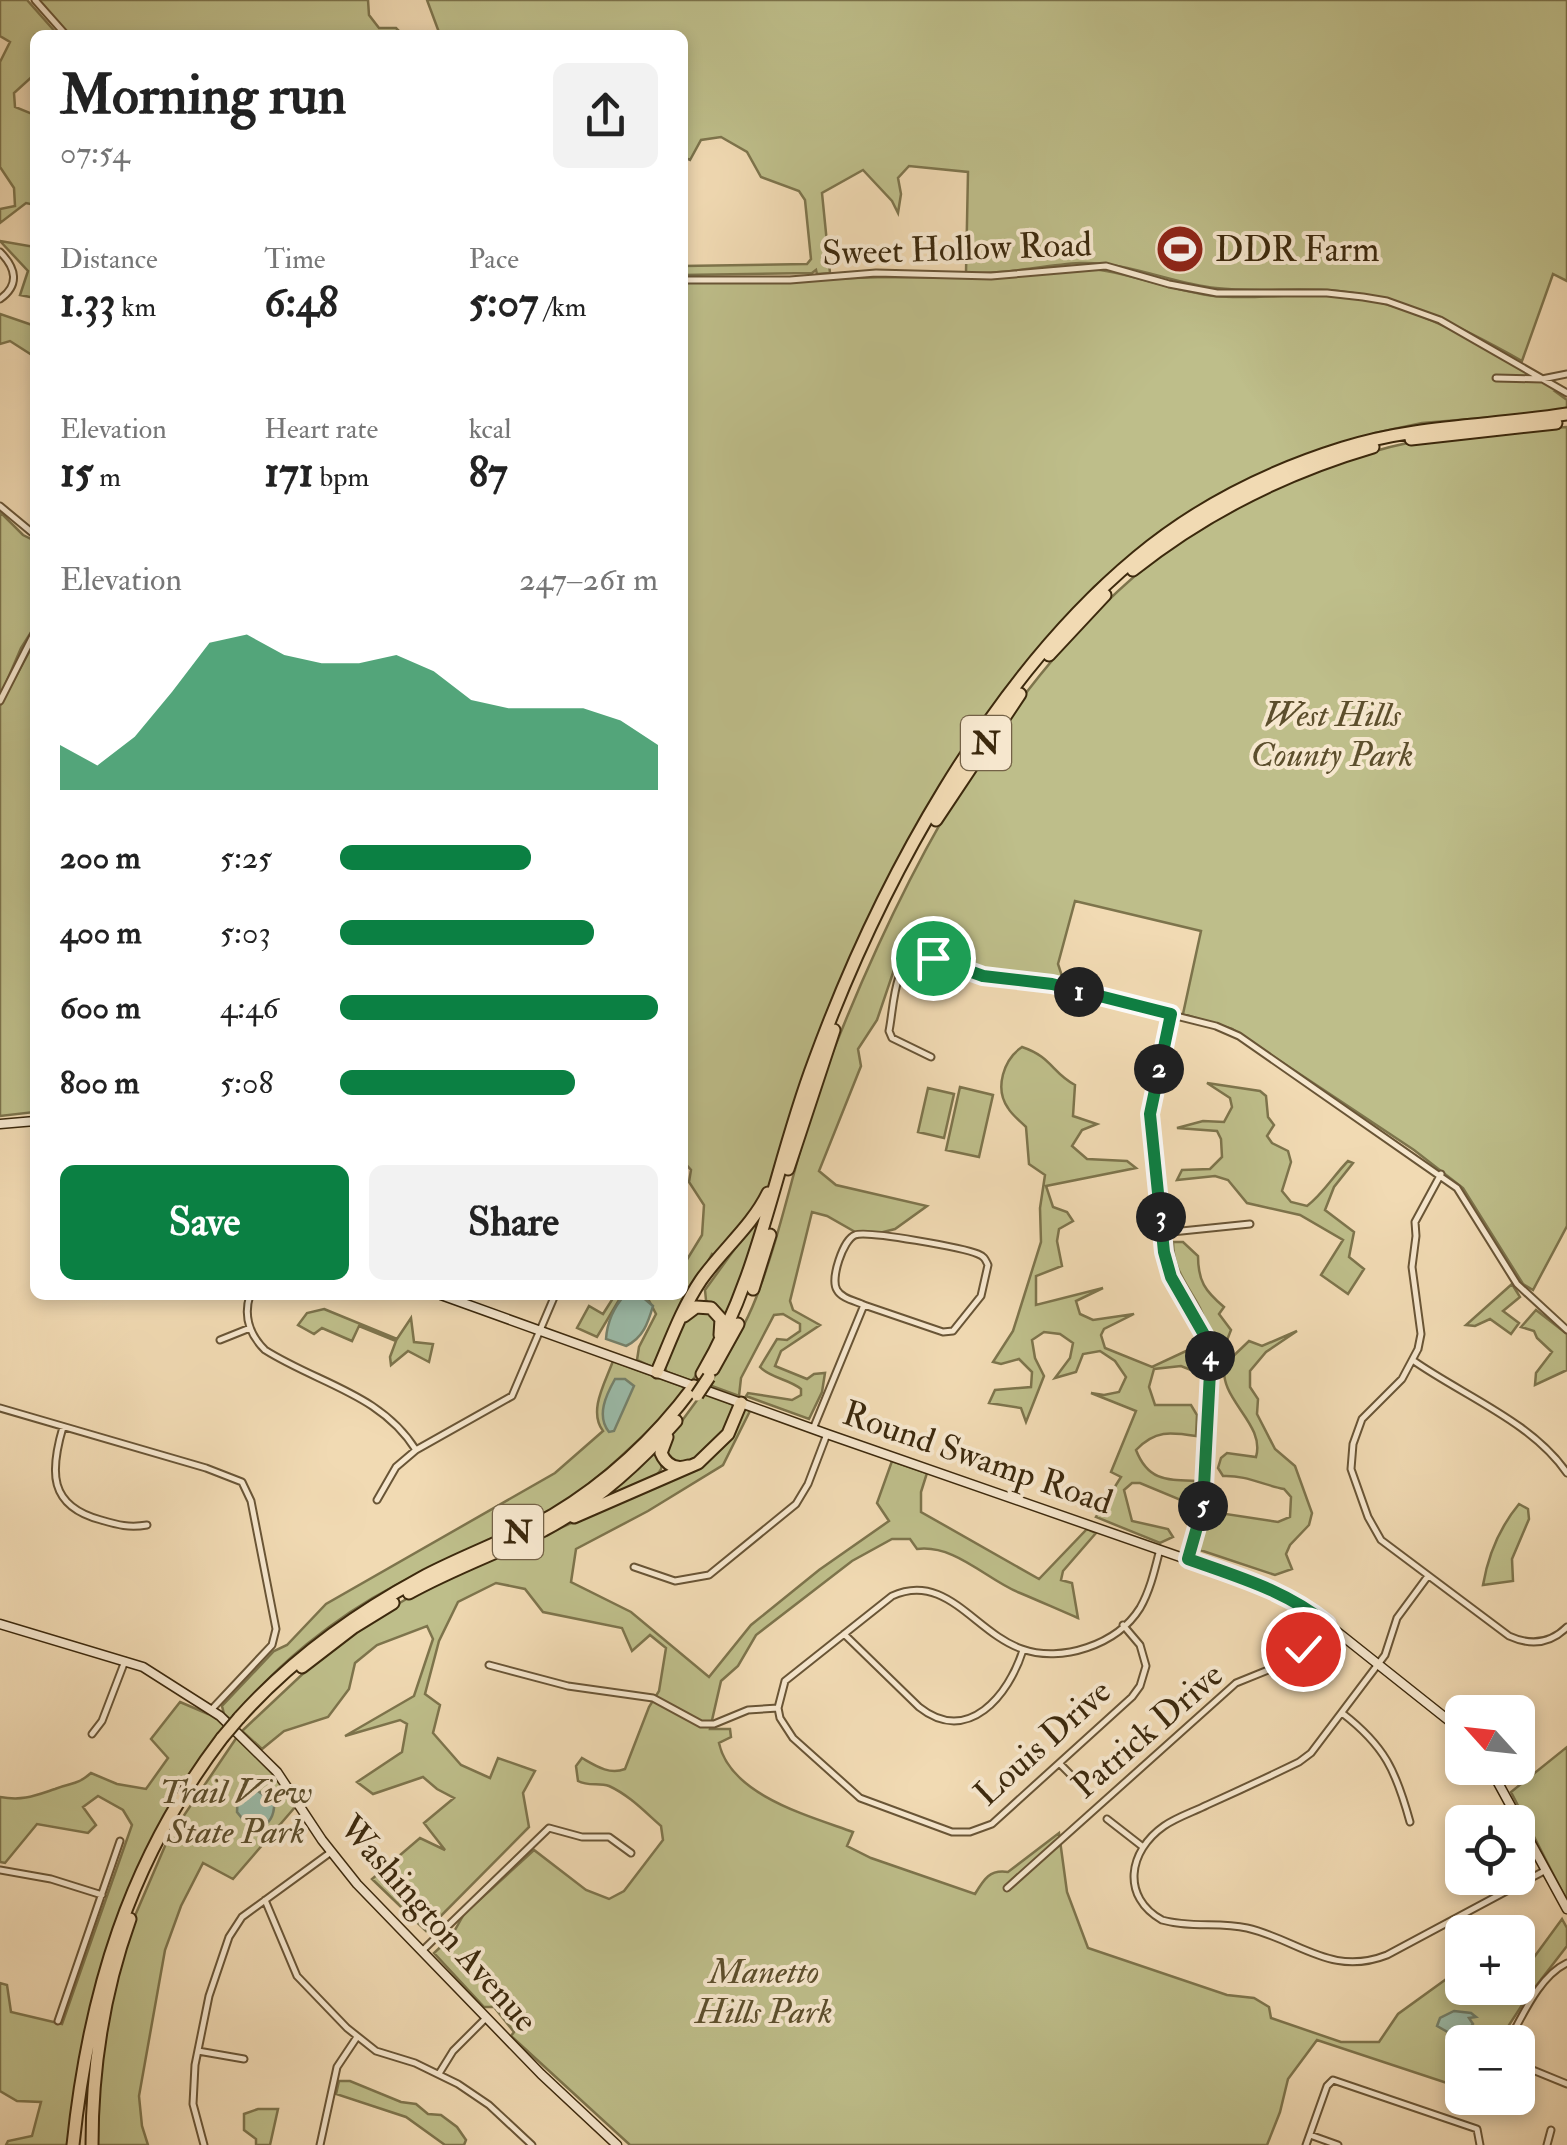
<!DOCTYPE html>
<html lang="en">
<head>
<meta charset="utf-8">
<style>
  :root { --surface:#fff; --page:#f2f2f2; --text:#222; --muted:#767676; --accent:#0b8043 }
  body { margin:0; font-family:"IM FELL Double Pica",serif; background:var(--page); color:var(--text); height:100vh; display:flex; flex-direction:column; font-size:38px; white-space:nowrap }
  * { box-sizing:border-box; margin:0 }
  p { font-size:32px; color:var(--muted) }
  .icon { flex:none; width:55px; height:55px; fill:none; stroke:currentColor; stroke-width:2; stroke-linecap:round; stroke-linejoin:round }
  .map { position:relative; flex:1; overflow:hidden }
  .sheet { position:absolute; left:30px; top:30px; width:658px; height:1270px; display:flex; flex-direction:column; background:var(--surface); border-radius:15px; box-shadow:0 5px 15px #0003 }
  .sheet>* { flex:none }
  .needle { width:65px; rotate:297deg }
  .controls { position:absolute; left:1445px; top:1695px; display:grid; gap:20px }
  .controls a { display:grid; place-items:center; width:90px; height:90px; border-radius:15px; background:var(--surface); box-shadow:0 5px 15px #0003; font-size:50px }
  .pin { position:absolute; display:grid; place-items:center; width:85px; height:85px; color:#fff; margin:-42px; border:5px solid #fff; border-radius:50%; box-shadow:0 2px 10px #0007 }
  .km { position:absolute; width:50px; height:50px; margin:-25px; border-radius:50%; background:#222; color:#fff; font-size:28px; line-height:50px; text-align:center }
  .round { display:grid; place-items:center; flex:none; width:105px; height:105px; border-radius:15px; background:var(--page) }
  .overview { display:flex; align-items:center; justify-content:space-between; height:170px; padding:0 30px }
  h1 { font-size:55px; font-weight:800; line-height:75px }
  .figures { display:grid; grid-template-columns:repeat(3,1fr); gap:15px; height:170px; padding:10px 30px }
  .figures div { display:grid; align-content:center }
  .figures b { font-size:42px; font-weight:800 }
  .figures small { font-size:28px; font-weight:400 }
  .figures p { font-size:28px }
  .chart { height:280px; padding:20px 30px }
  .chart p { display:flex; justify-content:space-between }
  .chart svg { width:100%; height:180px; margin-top:10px; fill:var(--accent); opacity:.7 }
  .button { display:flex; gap:20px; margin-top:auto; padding:20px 30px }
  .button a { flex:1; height:115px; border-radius:15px; background:var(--accent); color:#fff; font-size:40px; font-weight:800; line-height:115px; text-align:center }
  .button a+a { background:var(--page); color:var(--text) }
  ul { padding:0 30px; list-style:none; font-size:32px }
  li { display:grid; grid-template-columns:160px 120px 1fr; align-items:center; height:75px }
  li i { height:25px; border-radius:12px; background:var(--accent) }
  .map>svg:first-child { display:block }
  .green { fill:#bebe8a; stroke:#7d744c; stroke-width:2.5 }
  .water { fill:#9bbba9; stroke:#75816b; stroke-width:2.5 }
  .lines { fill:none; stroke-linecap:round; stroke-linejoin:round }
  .street-casing { stroke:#695536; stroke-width:9 }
  .secondary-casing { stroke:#3c290d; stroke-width:11 }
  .highway-casing { stroke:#3c290d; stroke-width:15 }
  .street { stroke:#f6e7ce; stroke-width:5 }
  .secondary { stroke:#f6e7ce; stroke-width:8 }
  .highway { stroke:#f1dab3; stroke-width:11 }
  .highway-bridge-casing { stroke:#3c290d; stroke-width:15; stroke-linecap:butt }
  .highway-bridge { stroke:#f1dab3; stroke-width:11 }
  .route-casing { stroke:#fff; stroke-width:20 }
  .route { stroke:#0b8043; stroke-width:12 }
  .labels { text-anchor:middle; stroke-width:8; stroke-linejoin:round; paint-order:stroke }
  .shield { fill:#f6e7ce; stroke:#746247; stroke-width:2.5 }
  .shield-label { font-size:32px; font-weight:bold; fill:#3c290d }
  .street-label { font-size:35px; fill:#3c290d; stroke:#f6e7ce }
  .poi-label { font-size:35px; fill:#3c290d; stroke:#f6e7ce; text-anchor:start }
  .park-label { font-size:35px; font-style:italic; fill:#5c4e2c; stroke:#f6e7ce }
</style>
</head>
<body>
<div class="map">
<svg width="1567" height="2145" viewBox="0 0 1567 2145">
  <rect width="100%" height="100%" fill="#f1dab3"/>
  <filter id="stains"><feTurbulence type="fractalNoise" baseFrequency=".002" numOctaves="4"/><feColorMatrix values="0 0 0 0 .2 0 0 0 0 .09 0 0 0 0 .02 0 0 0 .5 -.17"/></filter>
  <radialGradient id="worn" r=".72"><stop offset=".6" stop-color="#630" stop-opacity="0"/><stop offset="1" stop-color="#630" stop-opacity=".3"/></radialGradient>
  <path class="green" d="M0,0h27l31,35h-23v39l-21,19 1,14 20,8v90l-9,-2 -26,20v-14l15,-3 -1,-18 -14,-21v-105l10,-20 -10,-6z
    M38,0h330l1,15 10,13h17l7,7h-337z
    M427,0h1140v281l-14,-7 -31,87c-59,-33 -116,-63 -184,-70 -41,-4 -82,2 -122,-3 -46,-5 -90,-27 -136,-25 -38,2 -75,12 -114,10l2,-101 -59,-6 -11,12 3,16 -3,19 -6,-12 -29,-31 -41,23 8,80 -13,1 -1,-4 -4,3 -129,2v-9l124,-2 4,-5 -6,-59 -6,-9 -38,-14 -14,-25 -26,-15 -20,3 -11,20 -7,-3 -1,-122h-242z
    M0,241l35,6v51l-15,-3 8,-24z
    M1086,268c44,4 85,23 128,28 39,4 77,-3 116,-1 87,4 158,55 232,97h-6l11,8v11l-145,12 -47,10 -156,61 -51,33 -74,60 -74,84 -69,106 -125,246 -28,69 -30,97 -51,68 -5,-3 -60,113 -15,-7 2,-13 17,-33 -10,-19h36l1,-29 19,-31 2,-30 -15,-23 2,-12 -9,-10 1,-877 203,-6 111,1z
    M0,314l35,12v31l-25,-16 -10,3z
    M1567,427v799l-34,64 -10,-6 -60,-96 -49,-38 -182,-121 -49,-15 18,-83 -126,-30 -17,63 4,12 -4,3 -74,-7 -39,-15 18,-3 2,-7 -29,-17 -23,14 -15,14 -21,62 -19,29 3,17 -42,105 17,14 91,21 -32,23 -31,8 -37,-21 -15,-4 -22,89 3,9 27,15 -39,26 -6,15 32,13 7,-5 11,-1 -3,19 -13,27 -63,-23 2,-3 44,7 9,-5v-6c-12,-10 -31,-11 -41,-22l17,-28 10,1 13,-9v-7l-17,-10 -9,1 -33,63 -2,18 -30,-11c18,-28 35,-56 47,-87 29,-75 42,-156 71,-231 84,-217 214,-466 431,-574 16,-7 34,-12 50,-18 21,-8 42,-17 64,-23 62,-19 131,-20 195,-25z
    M0,512l23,23 12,6v85l-14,22 -21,49z
    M35,641v471l-35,4v-410z
    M1022,1047c30,10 30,26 53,38l-2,31 24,8 -15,6 -10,16 15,13 40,2 9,7 -90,18 7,21 14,5 6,9 -14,8 -2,12 5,25 -26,10v29l67,-17 -27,13 4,13 13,6 41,-6 -30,15 -3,6 4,13 47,19 34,-16 16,13 -1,10 -20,-8 -27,3 -5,18 6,18h36l6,10 -1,21c-26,-4 -41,-6 -60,14 12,31 31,30 60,31l-1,25 -55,-23h-8l-8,7 8,31 36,8 5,8 -13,6 -64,-26 25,-40 -10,-5 25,-61 -45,-18 13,2 15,-3 7,-15 -11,-16 -15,-10 -17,3 -7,18 -21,6 15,-20 3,-15 -13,-9 -16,-2 -12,8 3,18 9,18 -18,46 -5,-14 -32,-5 6,-13 36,-3 1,-15 -13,-13 -18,5 -8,-2 20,-31 28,-89 -1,-34 5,-33 -16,-11 -3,-37c-6,-6 -14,-12 -18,-19 -14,-20 -4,-49 14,-61z
    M1207,1083l53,8 6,5 2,21 6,8 -7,11 5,7 16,8 3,11 -9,29 9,11 16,4c16,-12 27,-31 41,-45l5,2 -19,24 -9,23 29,22 -5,25 15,12 -16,25 -27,-19 22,-35 -43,-25 -53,-12 -19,-23 -13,-4 -38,4 5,-10 28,-1 12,-12 -1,-18 -4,-8 -40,-3 26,-7 21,1 8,-15 -2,-9z
    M960,1087l33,8 -14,62 -33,-7z
    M928,1088l26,6 -10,44 -26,-6z
    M765,1207l-40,118 -19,-25 -1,-10z
    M1173,1242h10l15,14c0,25 7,35 26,51l-5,7 12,16 -9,23 -7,2c-5,-15 -8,-33 -15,-47 -12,-23 -27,-38 -27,-66z
    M1512,1284l8,13 -17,14 16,12 -8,11 -21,-15 -15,7 -9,-1z
    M615,1295h7l-25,42 -20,-9 12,-22 14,8z
    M706,1308l14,19 -16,37 -12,17 -25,-9 -3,-6 24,-52z
    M324,1309l73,30 14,-21 3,24 19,2 -4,18 -21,-11 -17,14 -1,-8 6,-16 -37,-15 -7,15 -30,-13 -8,6 -16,-9 9,-12z
    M1536,1310l31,24v36l-32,15 1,-12 16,-21 -15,-14 -3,-7 -13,-4z
    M1297,1331l-31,21 -16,19v16l8,12 -1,15 18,35 20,17 17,47 -3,12 -19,20 -4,9 6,15 -17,6 -75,-25c-1,-14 5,-27 13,-38l65,10 12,-5 1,-20 -7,-8c-21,-4 -38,-14 -61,-13l-5,-8 3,-10 6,-5 29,4c10,-34 -39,-58 -31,-93l24,-23 13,5z
    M613,1361l74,27 -11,16c-46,44 -90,90 -148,120 -43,23 -89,39 -132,61 -62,32 -121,81 -165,135l-7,-6 -2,-8 52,-55 13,-6 39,-41 229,-131 48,-42c-15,-20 2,-48 10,-70z
    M703,1392l31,13 -13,33 -35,27 -18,-5 -3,-16z
    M745,1409l5,2 -27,54 -75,46 -72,38 -5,33 60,30 78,65 42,-52 68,-55 70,-49 -12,-18 15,-42 35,12 -6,19v20l118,67 48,-50 9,4 -33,38 -2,9 11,3 6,35c-19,-8 -41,-18 -58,-25 -33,-13 -65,-49 -103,-44l-7,-10h-18l-40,22 -96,74 -18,31 -17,15 -11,48h20l1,8 -12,6c11,52 90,73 134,89l-6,14 24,12 104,36c9,-15 15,-25 33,-22l51,-39 8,59 21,56 139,47 27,3 15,9 2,11 70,24h38l19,-28 58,-42h6v16h56v-9l44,-60 5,9v18l-41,53 -28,43h-36v46l-145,-48 -29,39 -8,33 -13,33h-637l-119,-109 3,-4 -20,-25h-10l-50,-54 17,-16 13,-23 70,-64 52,40 23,9 15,-8 39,-51 -2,-14c-16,-14 -32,-31 -52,-40 -10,-4 -20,1 -31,-5l-2,-15 6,-8c14,8 27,17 43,11l24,-62 10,-16 7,-43 -16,-13 -18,16 -10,-23 -79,-16 -18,-23 -29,-6 -38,19 -19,39 -14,53 15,11 -7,28 28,32 29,13 8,-20 37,13 -12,22 6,34 -103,104 -54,-52 48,-41 25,12 -21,-27 30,-25 -17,-9 -14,-12 -50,17 -16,-12 45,-30 5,-28 -7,-4 -55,16 69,-40 19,-57 -6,-13 -50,19 -22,18 -6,26 -21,28 -44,14 -22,18 -20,-18 85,-80 47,-33 46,-27 274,-123z
    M660,1443c1,7 4,19 1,26 -7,15 -58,33 -74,38z
    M1519,1504l9,5 1,10 -17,40 1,22 -30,4c5,-29 17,-58 36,-81z
    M180,1702l28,12 2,-2 15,14c-101,132 -137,256 -156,419h-63l2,-4 24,-5 9,-34 -24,-1 -17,-10v-108l7,2 4,27 51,12 70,-199 -9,-15 -25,-14 -15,11 13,18 -8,8 -51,-9 -32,39 -5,-1v-65c23,4 34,-1 55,-8 17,-7 21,-3 36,-16l26,11 29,5 22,-31 -17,-19z
    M237,1737l29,27 30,42 -63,73 -30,-16 -22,43 -16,44 -26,146 3,30 6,19h-52l6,-103 23,-103 43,-100z
    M1567,1747v154l-56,-109z
    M339,2081h11l51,21 15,2 12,10 13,1 16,12 9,13 -2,5h-19l-39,-28 -70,-23z
    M258,2109h20l-8,36h-14v-6l-12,-9v-16z"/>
  <path class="water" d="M625,1295h15l13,11c-5,17 -10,32 -27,40l-20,-7c1,-16 8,-33 19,-44z
    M615,1379h10l9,7 -20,45 -5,1c-13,-16 -3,-37 6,-53z
    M252,1787l22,15c1,12 -4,23 -16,26l-13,-6 -8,-10c0,-12 4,-22 15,-25z
    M1454,2011l17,2 5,4 -7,1 4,6 -13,15 -23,-13 3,-8z"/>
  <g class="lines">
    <g class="street-casing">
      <path id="street" d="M35,0l31,35
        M0,252c16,16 20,33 0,47
        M682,280h108l86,-7 115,3 115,-10 63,18 48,9h110l36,4 24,4 53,19 127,73
        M1496,378l46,1 25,-5
        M0,506l35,29
        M0,701l35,-69
        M1171,1015l-21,99 14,138 7,25 34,62 6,33 -8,134 -15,53
        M931,1057l-39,-19 -3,-7c5,-24 4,-68 30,-78l64,23 69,9 164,41 23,10 218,152 60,96 50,46
        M1441,1174l-26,48 1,14 -4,31 9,67 -3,15 -16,30 -40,40 -9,25 -2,25 17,48 13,23 128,96c22,10 41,8 58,-9
        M1162,1233l88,-9
        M250,1295c-7,22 0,40 15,55 54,34 116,44 151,100
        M220,1340l30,-12
        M1414,1361c50,35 118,61 153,112
        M0,1408l206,60 36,14 9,19 25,128 -4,16 -61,65
        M63,1427c-13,44 -15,79 38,93 17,5 28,8 46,5
        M813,1429l51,-124c-8,-4 -22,-6 -27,-15 -7,-11 6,-50 18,-55 12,-5 109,13 123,19 7,3 7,5 10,11l-7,31 -28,35 -10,1 -79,-27
        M377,1500l19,-33 20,-17 96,-54 43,-101
        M634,1567l41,14 34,-6 87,-71 12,-20 19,-50
        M1428,1576l-31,42 -12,37 -74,98 -12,9c-31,15 -61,29 -92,43 -14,7 -30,12 -43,21 -36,25 -43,71 -2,94 28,8 57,2 85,8 52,12 84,49 140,27l159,-85
        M1123,1625l17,20 6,21 -6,20 -8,11 -140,127 -22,8h-18l-92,-34 -67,-60 -13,-20 -2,-10 7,-27 107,-85c54,-25 83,37 130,53 39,14 95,-4 118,-41 10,-17 15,-39 20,-59
        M844,1634l75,73c49,39 90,-12 104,-57
        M489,1665l79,21 85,12 48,26h13l34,-14 30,-2
        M1342,1713c43,33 54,58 68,109
        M92,1734l10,-13 23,-60
        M1060,1764l25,25
        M1107,1819l36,28
        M0,1870l51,9 51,16
        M1007,1888l229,-205 52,-21 39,-38
        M265,1900l32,76 50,52 29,23 39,12 43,21 31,21 43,40
        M423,1950l126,-122 33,9h27l22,16
        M58,2021l62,-180
        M1508,2042c14,-25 31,-66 59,-79
        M198,2051l46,8
        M1518,2064l49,20
        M440,2072l13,-21 33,-33
        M1310,2135l28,10
        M204,2145l-11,-41 2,-39 14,-69 20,-59 13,-20 89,-65
        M320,2145l17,-78 20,-30
        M1306,2145l21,-59 6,-6 144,49 3,16
        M1547,2145l4,-15"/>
    </g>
    <g class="secondary-casing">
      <path id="secondary" d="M0,1124l35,-3
        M441,1295l386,139 451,157 28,16 156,124
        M0,1624l143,43 77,49 57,56 45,68 35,44 184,190 76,71
        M1490,1768l77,141"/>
    </g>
    <g class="highway-casing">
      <path id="highway" d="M1411,439l145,-16
        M1133,570c73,-58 151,-97 240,-123
        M1049,655l56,-60
        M936,820l84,-126
        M788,1169l46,-139
        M753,1289l17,-54
        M684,1316l12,-9 15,1 10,11 -1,16
        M713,1369l25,-45
        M657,1372c13,-30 25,-64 44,-92 21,-30 51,-54 67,-87
        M702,1374c59,-100 72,-206 112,-312 65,-178 176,-383 323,-505 60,-50 132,-86 206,-109 73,-23 149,-22 224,-34
        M667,1437l-6,16c5,12 15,17 27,13
        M574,1517l124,-54 30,-29 13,-31
        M409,1593c43,-24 91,-41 135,-63 51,-27 95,-67 132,-109
        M302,1667l52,-40 39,-24
        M239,1718c52,-58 114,-103 182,-140 43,-23 90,-39 132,-63 55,-33 103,-78 141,-129
        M73,2145c16,-152 56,-285 149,-407
        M92,2145c0,-77 12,-154 38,-226"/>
    </g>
    <use href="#street" class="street"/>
    <use href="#secondary" class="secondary"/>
    <use href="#highway" class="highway"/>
    <g class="highway-bridge-casing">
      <path id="highway-bridge" d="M697,1395l12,-18
        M222,1738l17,-20"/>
    </g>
    <use href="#highway-bridge" class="highway-bridge"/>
  </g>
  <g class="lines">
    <g class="route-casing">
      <path id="route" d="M933,958l50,18 69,8 119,30 -21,100 14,138 7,25 35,61 4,34 -7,134 -15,53c50,18 97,31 139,65l-24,25"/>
    </g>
    <use href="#route" class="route"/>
  </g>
  <defs>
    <g id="stadium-disc" transform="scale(2.5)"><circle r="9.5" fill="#8f2418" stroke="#f6e7ce"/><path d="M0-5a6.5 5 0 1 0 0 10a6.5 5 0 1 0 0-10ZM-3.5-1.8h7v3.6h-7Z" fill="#fff"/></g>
  </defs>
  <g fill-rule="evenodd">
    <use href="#stadium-disc" x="1180" y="249"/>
  </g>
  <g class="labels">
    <g class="shield">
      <rect x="961" y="716" width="50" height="54" rx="8"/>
      <rect x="493" y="1505" width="50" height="54" rx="8"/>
    </g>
    <g class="shield-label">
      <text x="986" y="754">N</text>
      <text x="518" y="1543">N</text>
    </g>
    <g class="street-label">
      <text transform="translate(957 248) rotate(-2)" y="12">Sweet Hollow Road</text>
      <text transform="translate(978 1457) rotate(19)" y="12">Round Swamp Road</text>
      <text transform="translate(1147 1730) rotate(-41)" y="12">Patrick Drive</text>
      <text transform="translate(1042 1742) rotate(-42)" y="12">Louis Drive</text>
      <text transform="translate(439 1923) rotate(48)" y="12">Washington Avenue</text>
    </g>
    <g class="poi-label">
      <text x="1215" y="261">DDR Farm</text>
    </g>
    <g class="park-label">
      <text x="1332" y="726">West Hills<tspan x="1332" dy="40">County Park</tspan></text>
      <text x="236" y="1803">Trail View<tspan x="236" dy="40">State Park</tspan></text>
      <text x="764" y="1983">Manetto<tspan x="764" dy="40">Hills Park</tspan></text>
    </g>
  </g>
  <rect width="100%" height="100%" filter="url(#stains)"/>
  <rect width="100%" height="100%" fill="url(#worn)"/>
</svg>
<div class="controls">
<a><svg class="needle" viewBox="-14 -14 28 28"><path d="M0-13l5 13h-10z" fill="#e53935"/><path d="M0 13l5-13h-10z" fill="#767676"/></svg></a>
<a><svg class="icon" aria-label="locate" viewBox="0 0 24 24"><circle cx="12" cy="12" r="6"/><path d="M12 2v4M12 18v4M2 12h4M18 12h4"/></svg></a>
<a>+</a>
<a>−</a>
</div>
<div class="pin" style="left:933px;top:958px;background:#1e9e55"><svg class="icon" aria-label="arrive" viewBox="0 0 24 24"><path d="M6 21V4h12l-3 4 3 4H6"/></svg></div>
<div class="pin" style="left:1303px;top:1649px;background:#d93025"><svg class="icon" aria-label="check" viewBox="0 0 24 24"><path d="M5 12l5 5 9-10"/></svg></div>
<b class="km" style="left:1079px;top:992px">1</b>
<b class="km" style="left:1159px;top:1069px">2</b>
<b class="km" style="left:1161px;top:1217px">3</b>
<b class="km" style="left:1210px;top:1356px">4</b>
<b class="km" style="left:1203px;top:1506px">5</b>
<section class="sheet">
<div class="overview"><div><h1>Morning run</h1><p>07:54</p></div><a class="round"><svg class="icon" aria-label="share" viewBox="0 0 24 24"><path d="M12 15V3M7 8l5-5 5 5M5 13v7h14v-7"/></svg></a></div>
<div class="figures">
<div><p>Distance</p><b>1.33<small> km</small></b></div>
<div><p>Time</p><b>6:48</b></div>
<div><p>Pace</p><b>5:07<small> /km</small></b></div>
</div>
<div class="figures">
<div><p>Elevation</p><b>15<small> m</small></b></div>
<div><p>Heart rate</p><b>171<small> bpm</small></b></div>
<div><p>kcal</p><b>87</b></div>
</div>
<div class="chart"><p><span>Elevation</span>247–261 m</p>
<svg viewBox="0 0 160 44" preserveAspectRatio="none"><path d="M0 44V33L10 38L20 31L30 20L40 8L50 6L60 11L70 13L80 13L90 11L100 15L110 22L120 24L130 24L140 24L150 27L160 33V44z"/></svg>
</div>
<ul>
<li><b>200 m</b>5:25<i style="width:60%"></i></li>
<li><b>400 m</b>5:03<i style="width:80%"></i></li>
<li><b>600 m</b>4:46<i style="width:100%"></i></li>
<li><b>800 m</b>5:08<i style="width:74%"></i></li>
</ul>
<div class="button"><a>Save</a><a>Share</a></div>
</section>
</div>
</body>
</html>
